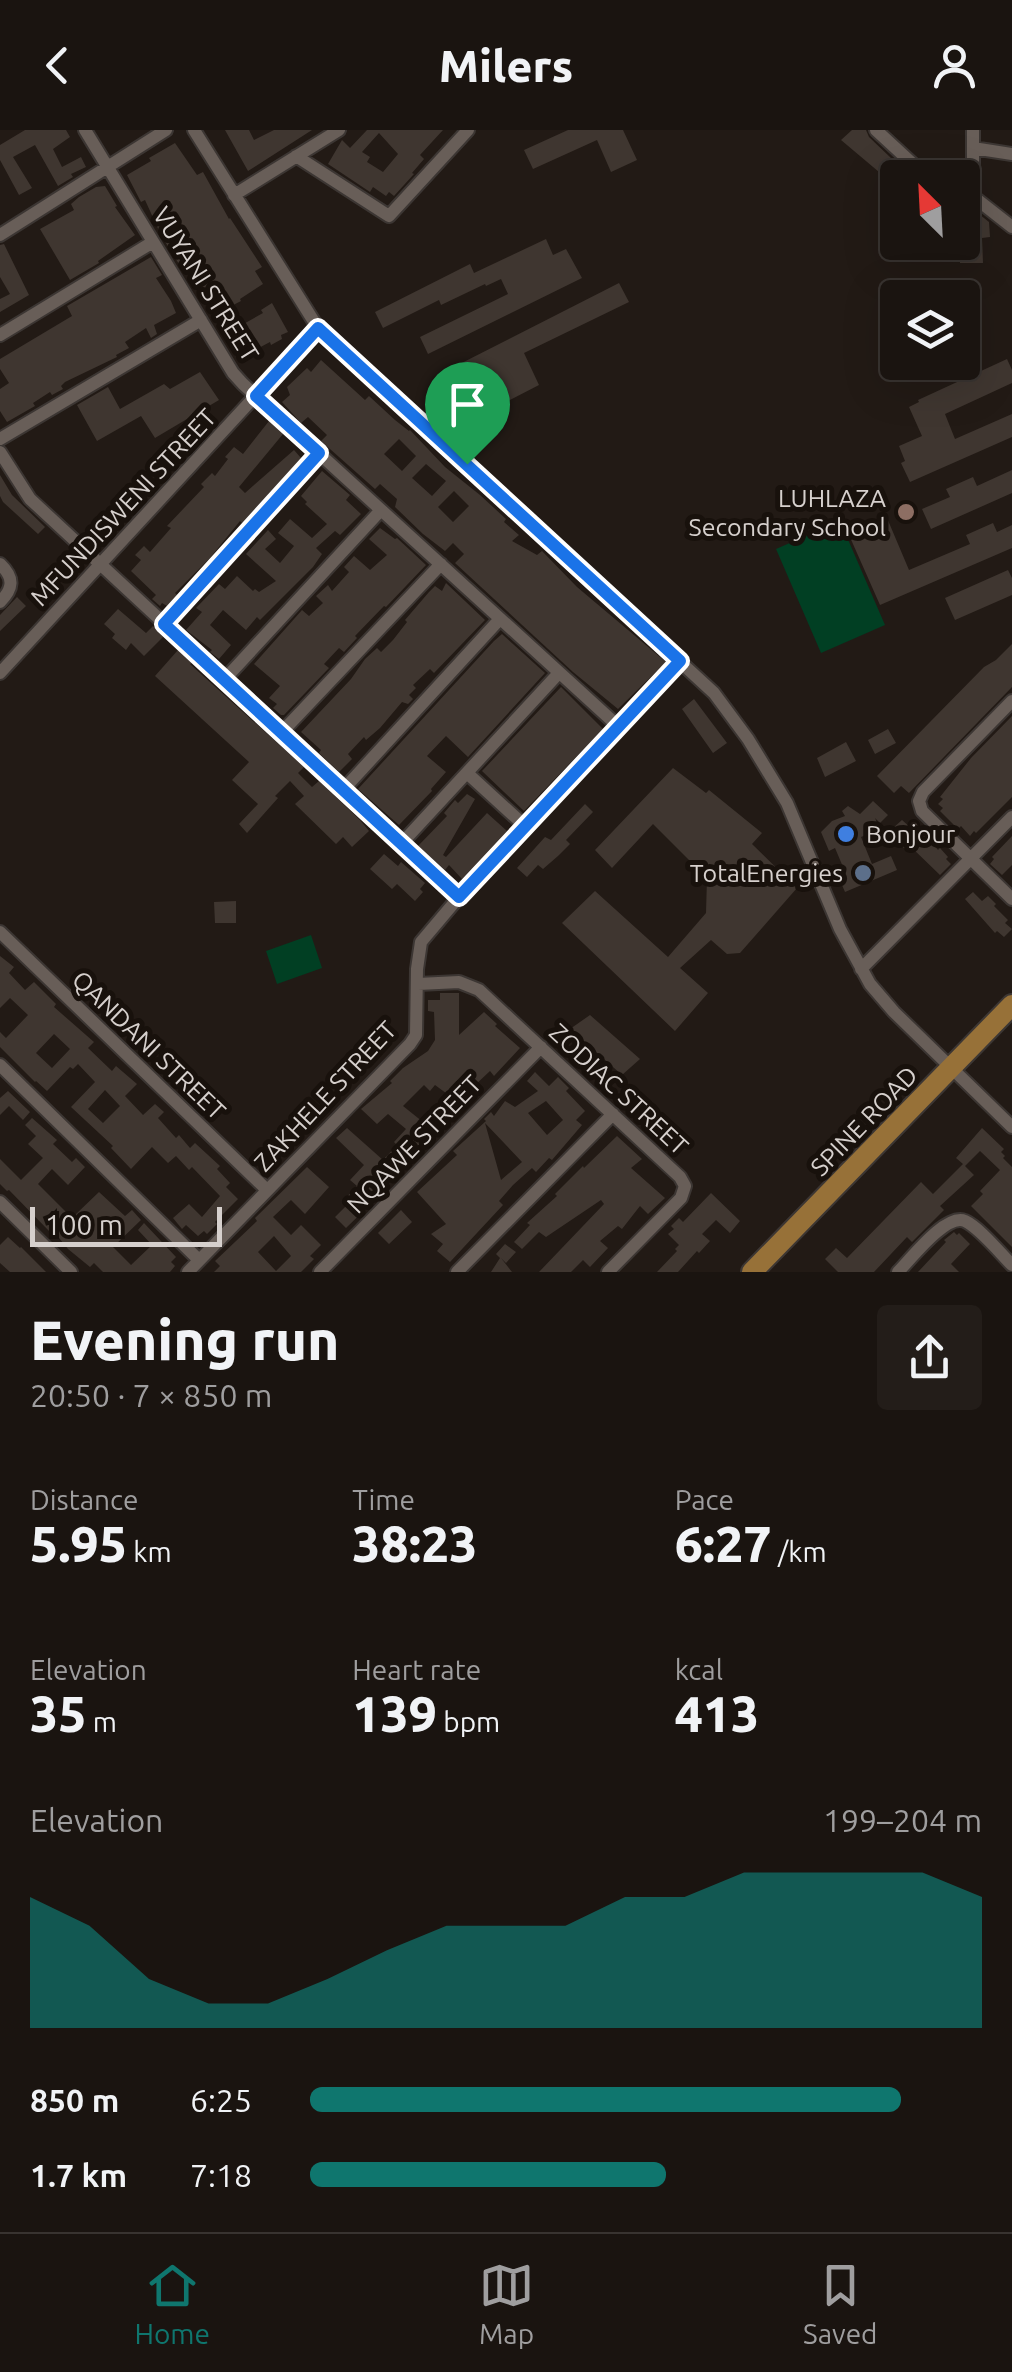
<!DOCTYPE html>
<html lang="en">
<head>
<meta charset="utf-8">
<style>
  :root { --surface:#1a1410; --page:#231d19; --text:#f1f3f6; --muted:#9f9e9f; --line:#383330; --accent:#0f766e }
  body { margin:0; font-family:Ubuntu,sans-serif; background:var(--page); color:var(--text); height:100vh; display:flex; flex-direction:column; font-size:38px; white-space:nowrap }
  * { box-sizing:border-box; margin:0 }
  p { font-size:32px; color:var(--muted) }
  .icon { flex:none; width:55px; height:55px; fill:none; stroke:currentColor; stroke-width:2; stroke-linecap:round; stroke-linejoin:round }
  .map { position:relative; height:1142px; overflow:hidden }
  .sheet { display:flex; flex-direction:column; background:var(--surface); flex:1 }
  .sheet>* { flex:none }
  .needle { width:65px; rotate:336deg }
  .fabs { position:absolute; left:880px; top:30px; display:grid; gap:20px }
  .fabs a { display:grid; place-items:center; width:100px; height:100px; border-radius:10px; background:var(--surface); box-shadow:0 10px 40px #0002,0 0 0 2px var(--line); font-size:50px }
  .scale { position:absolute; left:30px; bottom:25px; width:192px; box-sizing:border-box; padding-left:10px; border:5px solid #d6d0cd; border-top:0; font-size:28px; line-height:35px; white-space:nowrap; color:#d6d0cd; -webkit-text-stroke:8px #18110c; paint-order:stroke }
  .pin { position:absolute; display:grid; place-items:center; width:85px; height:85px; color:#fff; margin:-102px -42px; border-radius:50% 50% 50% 0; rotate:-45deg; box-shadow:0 0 10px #0007 }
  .pin .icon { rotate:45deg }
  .round { display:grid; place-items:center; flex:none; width:105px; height:105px; border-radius:10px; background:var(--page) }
  .head { display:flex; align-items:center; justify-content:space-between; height:170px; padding:0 30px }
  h1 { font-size:55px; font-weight:800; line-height:75px }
  .metrics { display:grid; grid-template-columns:repeat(3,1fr); gap:15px; height:170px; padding:10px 30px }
  .metrics div { display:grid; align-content:center }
  .metrics b { font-size:50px; font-weight:800 }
  .metrics small { font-size:28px; font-weight:400 }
  .metrics p { font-size:28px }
  .chart { height:280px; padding:20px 30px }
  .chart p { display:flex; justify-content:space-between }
  .chart svg { width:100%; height:180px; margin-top:10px; fill:var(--accent); opacity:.7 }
  ul { padding:0 30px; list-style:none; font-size:32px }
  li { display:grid; grid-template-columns:160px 120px 1fr; align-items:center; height:75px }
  li i { height:25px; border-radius:12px; background:var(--accent) }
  header { display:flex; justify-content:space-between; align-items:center; height:130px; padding:0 30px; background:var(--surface); font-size:45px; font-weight:800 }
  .tabs { display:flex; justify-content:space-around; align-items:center; height:140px; border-top:2px solid var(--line); background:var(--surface); font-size:28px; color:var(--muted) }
  .tabs a { display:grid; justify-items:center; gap:5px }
  .tabs .on { color:var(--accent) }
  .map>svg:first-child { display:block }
  .green { fill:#013f23 }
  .building { fill:#3f3630; fill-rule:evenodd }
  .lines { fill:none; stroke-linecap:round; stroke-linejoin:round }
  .street-casing { stroke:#3c3633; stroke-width:16 }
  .primary-casing { stroke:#3c3633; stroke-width:24 }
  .street { stroke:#685e58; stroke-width:12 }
  .primary { stroke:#977138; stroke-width:20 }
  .route-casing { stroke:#fff; stroke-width:20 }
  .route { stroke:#1a73e8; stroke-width:12 }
  .education-dot { fill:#8d6e63; stroke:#18110c; stroke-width:4 }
  .shop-dot { fill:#3f7fe0; stroke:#18110c; stroke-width:4 }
  .service-dot { fill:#5c6f8a; stroke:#18110c; stroke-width:4 }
  .labels { text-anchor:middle; stroke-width:10; stroke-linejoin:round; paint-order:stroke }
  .street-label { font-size:25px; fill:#d6d0cd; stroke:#18110c }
  .poi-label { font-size:25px; fill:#d6d0cd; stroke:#18110c; text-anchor:end }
</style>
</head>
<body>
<header><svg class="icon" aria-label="back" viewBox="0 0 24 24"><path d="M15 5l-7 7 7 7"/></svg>Milers<svg class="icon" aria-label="person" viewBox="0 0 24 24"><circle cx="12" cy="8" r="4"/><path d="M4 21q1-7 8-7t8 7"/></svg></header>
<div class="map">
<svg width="1012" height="1142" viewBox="0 0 1012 1142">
  <rect width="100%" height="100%" fill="#221a15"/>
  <path class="green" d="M840,391l45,104 -64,28 -45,-104z
    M311,805l11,33 -45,16 -11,-33z"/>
  <path class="building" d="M25,0h41l4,7 -17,12 9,18 19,-10 5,10 -15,7 2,3 -15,9 -23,-41 -22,12 19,31 -13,7 -19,-35v-15z
    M225,0h24l5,10 20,-10h38l-64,41z
    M367,0h76l-23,25 4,4 -12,14 2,1 -20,22 -5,-4 -3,4 -13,-9 -3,5 -42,-28 14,-24 8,8zM379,3l19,21 -15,18 -16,-10 3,-5 -8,-5z
    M568,0h55l14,30 -26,12 -14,-32 -64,29 -9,-19z
    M852,0h14l3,7 22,21 5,8 17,12h-15v10l-57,-48z
    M175,13l22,32 6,-3 26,47 1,-1 32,49 -7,4 8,13 -23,15 1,2 -29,15 -15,-28 4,-2 -11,-22 -8,5 -21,-34 -16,-35 -4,2 -14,-27 24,-14 -2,-3z
    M105,56l12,20 -2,1 20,28 -37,26 1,2 -29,17 -30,-51 34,-19 -3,-6 8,-7 17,-10z
    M974,80l15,12 1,15 -8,1 1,25h-23l-1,-15 13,-1 -1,-36z
    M546,109l7,16 13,-6 16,29 -154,76 -8,-17 88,-43 -7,-15 -15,7 -1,-2 -44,21 -2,-5 -56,28 -8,-16 95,-48 4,9z
    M4,114l25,51 -29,17v-13l10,-5 -10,-17v-32z
    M151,127l11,18 -6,3 15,23 5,12 -22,12 3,9 -6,4 -5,-10 -21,14 4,6 -13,7 1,2 -52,25 -4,4 2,3 -11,6 -2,-3 -17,11 2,3 -28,16 -7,-11v-22l9,-6 -9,-14v-10l72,-43 -5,-10z
    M619,153l10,19 -105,51 15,32 -60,31 -16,-33 -16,9 -9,-17z
    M272,173l16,29 -7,3 1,4 -11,6 -1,-3 -26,14 -4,-10 -6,3 -5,-10 14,-8 -3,-5 23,-13 -2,-3z
    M1007,229l5,11v13l-67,31 10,25 57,-25v23l-102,45 -9,-19 4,-2 -6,-15 23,-10 -13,-29 10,-5 -1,-2z
    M321,230l44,40 4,-4 26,24 14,11 1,-1 35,37 35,28 26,24 -2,3 15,13 -7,6 25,14 5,-4 35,36 89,75 -48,47 -45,-37 -118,-109 9,-9 -11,-11 -8,8 -22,-17 -28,-27 2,-8 -17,-15 -5,5 -54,-48 6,-6 -19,-18 -7,6 -19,-21 8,-7 -3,-8 20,-19 4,4zM399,309l17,17 -14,15 -18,-17zM426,334l20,17 -14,15 -20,-18zM454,361l15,15 -16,16 -15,-15z
    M200,242l19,28 -64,38 -14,-22 -44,25 -20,-36 31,-18 12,22 44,-25 6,5z
    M269,291l14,13 -44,53 6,6 49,-43 7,8 -59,65 -2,-2 -30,37 -35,35 2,2 -10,11 -5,-3 -2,3 -8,-7 4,-4 -25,-24 10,-11 -6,-5 9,-9 6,6 21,-24 -4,-2 37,-39 -3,-3 11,-11 3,3 13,-17 -3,-2 9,-10 9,7z
    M1012,340v23l-81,36 -9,-20 28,-12 -4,-8 27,-12 4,9z
    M322,341l28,24 -4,5 15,14 -21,21 -5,-4 -19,17 6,6 -9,13 -53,53 -3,-3 -11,13 -23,-20 -13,15 21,20 -12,14 -9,-7 2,-2 -26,-20 16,-18 -6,-4 23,-24 6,5 12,-13 16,15 2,-2 4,3 17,-11 -30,-27 22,-24 8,9 -11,10 15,14 14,-17 -16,-13 12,-14 22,19 15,-14 -22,-20 2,-2 -6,-6z
    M0,345l12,20 33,32 -7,7 -35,-32 -3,-6z
    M887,388l22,52 61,-26 -4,-9 27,-12 4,9 15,-7v23l-132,57 -31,-70z
    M380,398l15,11 2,-1 29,27 -40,42 -2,-1 -29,30 2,2 -13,14 -5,-4 -15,16 5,4 -45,47h-3l-8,-7 4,-4 -8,-6 11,-12 -26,-22 48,-54 7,6 14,-13 -7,-7 12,-11 4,6 17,-19 -5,-5 10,-11 16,14 17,-15 -18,-16z
    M1008,440l4,8v17l-57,25 -10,-22z
    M446,453l39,37 -51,53 -4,-4 -17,16 3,3 -7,7 4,4 -5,5 -6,-2 -22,26 -14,12 -2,-3 -16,17 4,5 -13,13 -20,-19 2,-3 -20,-18 50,-53 14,-20 12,-11 4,4 12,-12 14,-18 -2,-2 24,-28 6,-6 7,5z
    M17,467l9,9 -26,25v-16z
    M118,479l28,24 7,-7 10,11 -19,19 -13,-13 -5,7 -14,-12 3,-4 -11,-10z
    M502,504l43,39 -77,84 -22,-21 -19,20 19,16 -15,17 1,2 -33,34 -41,-36 136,-148z
    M1012,514v43l-103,106 -8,-7 -7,7 -17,-17 107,-109 12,-7z
    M178,520l14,13 -2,1 114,103 -6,6 14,14 7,-6 41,39 9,11 -17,16 -9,-10 -7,7 -41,-40 9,-8 -14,-15 -15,15 3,2 -31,35 -8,-9 19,-20 -26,-24 17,-18 -94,-86z
    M561,557l42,42 -79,82 -42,-40z
    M694,569l33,44 -14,10 -31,-44z
    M1012,586v81l-36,36 -2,-2 -4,5 -9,-10 -3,3 -18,-18 3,-3 -5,-4 5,-5 -3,-2 31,-39z
    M888,599l8,14 -21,11 -7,-14z
    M846,612l10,19 -31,16 -8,-19z
    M673,638l33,25 3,-3 53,43 -10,11 45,44 -57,65 -13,1 -16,-14 -31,28 28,25 -33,38 -113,-108 33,-32 73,66 38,-44 1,-35 -54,-54 -41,44 -17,-18z
    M467,664l8,5 -32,56 3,2 41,-44 20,18 -45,48 -13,-14 -4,5 -27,-24 29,-30 -3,-3 11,-13 3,3z
    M873,671l15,14 -8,8 -5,-5 3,7 -7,8 -10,4 11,27 19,-8 6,14 -52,22 -6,-14 7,-4 -11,-26 -6,3 -8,-19 11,-11 13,-5 -3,-5 6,-5 12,8z
    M585,674l8,8 -27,28 4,4 -12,12 -15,13 -5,-4 -11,12 -10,-9 28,-31 6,3z
    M902,690l9,8 5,-5 22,27 2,-2 8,9 -2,2 5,5 -11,11 -30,-29 -4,4 -9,-9 5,-4 -9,-9z
    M1012,706v29l-10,10 -12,-11 4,-5 -2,-2z
    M384,724l14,12 3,-4 24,21 -5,6 3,3 -8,9 -18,-17 -5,5 -22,-20z
    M973,762l9,9 6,-5 8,8 -2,2 14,14 -3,3 7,6 -8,8 -7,-6 -2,2 -30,-34z
    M236,771v22h-21l-1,-21z
    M0,826l14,11 -5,6 16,17 9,-8 22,22 -2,3 40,35 -6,6 24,23 4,-5 21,18 -12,12 18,19 12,-11 9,8 -6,6 18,20 3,-3 11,13 5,-5 25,23 -3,3 13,14 -4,4 12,12 -23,23 2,2 -10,10 -3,-3 -6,5 -12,-11 -4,4 -9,-11 16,-14 13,13 18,-21 -28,-29 -3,3 -13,-14 -8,7 -16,-16 -21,22 -20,-21 2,-2 -42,-39 24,-25 -17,-18 -5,5 -3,-2 -23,24 -11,-10 -1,1 -35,-35v-15l6,6 22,-23 -18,-17 -10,10zM54,904l16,15 -18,19 -16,-15zM105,960l15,16 -17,17 -15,-14z
    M440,863h19v42l25,-23 13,12 -2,2 25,22 -26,28 -4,-5 -17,16 6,7 -8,10 -18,16 -4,-4 -27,34 2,1 -24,23 -2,-2 -15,15 2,3 -39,38 -11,-11 12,-12 -4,-4 14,-15 -7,-6 14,-15 -28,-27 11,-10 36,32 14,-15 -3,-3 12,-13 -18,-15 -11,10 -16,-15 31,-26 -2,-2 13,-13 25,-17 7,-11 -1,-28 -6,-1v-11h12zM424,955l6,6 5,-6 23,17 -30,24 -25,-20z
    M590,885l50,44 -18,16 -52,-46z
    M535,942l14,14 9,-9 11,11 -3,3 19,20 -9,9 6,5 -30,35 -3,-2 -13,14 -4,-4 -19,17 -14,16 4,4 -53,57 -13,-11 6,-7 -12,-10 15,-10 -29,-32 40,-37 -4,-4 33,-30 -2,-2 7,-7 3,4 11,-15 10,6 23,-16 -11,-10zM546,971l17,19 -16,15 -19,-22zM485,993l37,39 -21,18z
    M8,961l22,21 -7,8 -14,-14 -9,9v-17z
    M32,988l25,22 -4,4 19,18 4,-4 9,9 -17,18 -16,-16 -14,15 31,31 3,-3 3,3 24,-23 26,24 7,-6 9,10 -28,27 18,18 21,-20 -14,-15 6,-7 32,34 -5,5 4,4 -5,6h-67l-9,-9 -4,4 -22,-18 -17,-21 -2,3 -40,-41 -2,1 -7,-7v-25l21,21 22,-22 -15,-14 8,-8 -11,-11z
    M982,998l22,21 -3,3 4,4 -2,2 9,9v80l-41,-41 12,-12 -3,-3 20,-21 -20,-19 -15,15 9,9 -34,31 4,4 -32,32 -5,-5 -33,35h-36l-13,-13 11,-11 11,10 74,-76 12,12 30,-30 -7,-6z
    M617,1006l25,23 -11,9 34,30 -17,16 -8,-8 -18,23 -4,-3 -18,15 8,7 -18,19 -7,-7 -12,12h-32l65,-68 -3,-4 -55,37 -7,-5 -17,17 -8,-7 16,-17 -3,-2 30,-27 -2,-2 28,-28 1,2z
    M307,1037l22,20 -24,27 -14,-14 -18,17 18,18 10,-10 20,20 -11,11 4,3 -13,13h-87l6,-6 -5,-5 42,-40 -2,-3zM274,1106l17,20 -15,15 -18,-19z
    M711,1063l29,28 -10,12 -14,-13 -14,14 8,7 -11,12 -2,-2 -19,21h-21l20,-21 -2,-2 4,-4 -11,-11 6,-5 -3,-3 8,-8 4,4z
    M401,1080l11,12 -23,22 -11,-11z
    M954,1102l3,3 2,-2 11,11 -19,20 8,8h-41l28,-30 -2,-2z
    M8,1107l12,11 1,-1 25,25h-36l-10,-9v-18z
    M505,1114l11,8 -10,11 -5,-5 11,14h-21l9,-14 -4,-4z"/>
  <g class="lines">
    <g class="street-casing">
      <path id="street" d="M85,0l148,243 10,11 376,343
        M194,0l124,198 396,365 34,46 39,64 53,126 30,55 24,28 118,115
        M876,0l52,48
        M973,18l39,6
        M296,26l93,60 79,-86
        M970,64l42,33
        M234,65l105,-65
        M962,69l11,-8v-61
        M0,105l166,-105
        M0,205l153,-93
        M0,309l201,-119
        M0,322l30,47 429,398
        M0,434c15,14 13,25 0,38
        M164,494l155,-171
        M0,543l318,-345
        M224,550l157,-170
        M1012,571l-89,91 -4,9 3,10 90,88
        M281,603l160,-169
        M467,643l58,53
        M343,660l156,-170
        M401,714l157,-170
        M0,802l267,258
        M861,839l151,-152
        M418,854l41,-2 20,8 201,187 5,9 -4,12 -73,74
        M0,935l199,195
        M0,1072l71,70
        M188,1142l222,-228 6,-9 1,-66 4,-27 38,-45 222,-236
        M320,1142l221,-225
        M457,1142l156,-158
        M898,1142c13,-13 48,-59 67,-51 15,7 35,32 47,44"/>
    </g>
    <g class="primary-casing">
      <path id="primary" d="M752,1142l260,-267"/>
    </g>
    <use href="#street" class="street"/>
    <use href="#primary" class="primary"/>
  </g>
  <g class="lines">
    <g class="route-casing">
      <path id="route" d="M318,198l362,333 -221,236 -295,-273 155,-171 -63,-57z"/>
    </g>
    <use href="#route" class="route"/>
  </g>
  <circle class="education-dot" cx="906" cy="382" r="10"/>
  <circle class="shop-dot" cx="846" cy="704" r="10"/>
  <circle class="service-dot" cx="863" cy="743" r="10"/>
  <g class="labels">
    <g class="street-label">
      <text transform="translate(206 154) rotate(58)" y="9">VUYANI STREET</text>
      <text transform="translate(123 377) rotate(-47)" y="9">MFUNDISWENI STREET</text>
      <text transform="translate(149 915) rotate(44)" y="9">QANDANI STREET</text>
      <text transform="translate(619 959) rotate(43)" y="9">ZODIAC STREET</text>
      <text transform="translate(325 966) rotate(-47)" y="9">ZAKHELE STREET</text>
      <text transform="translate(864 991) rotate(-46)" y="9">SPINE ROAD</text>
      <text transform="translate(414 1014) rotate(-46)" y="9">NQAWE STREET</text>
    </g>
    <g class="poi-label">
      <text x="886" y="377">LUHLAZA<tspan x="886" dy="29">Secondary School</tspan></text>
      <text x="866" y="713" text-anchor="start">Bonjour</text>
      <text x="843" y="752">TotalEnergies</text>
    </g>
  </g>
</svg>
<div class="fabs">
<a><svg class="needle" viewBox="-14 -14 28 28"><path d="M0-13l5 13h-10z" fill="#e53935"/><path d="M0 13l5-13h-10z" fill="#9f9e9f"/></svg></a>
<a><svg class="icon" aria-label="layers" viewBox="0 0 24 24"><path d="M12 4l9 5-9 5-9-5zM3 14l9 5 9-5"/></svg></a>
</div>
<div class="scale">100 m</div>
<div class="pin" style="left:467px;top:334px;background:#1e9e55"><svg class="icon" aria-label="arrive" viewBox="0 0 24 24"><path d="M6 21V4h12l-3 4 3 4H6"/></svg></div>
</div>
<section class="sheet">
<div class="head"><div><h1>Evening run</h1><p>20:50 · 7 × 850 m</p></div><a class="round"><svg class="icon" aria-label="share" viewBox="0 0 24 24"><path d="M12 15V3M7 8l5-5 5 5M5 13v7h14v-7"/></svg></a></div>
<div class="metrics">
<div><p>Distance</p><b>5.95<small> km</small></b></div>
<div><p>Time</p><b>38:23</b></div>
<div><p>Pace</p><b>6:27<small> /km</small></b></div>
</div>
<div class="metrics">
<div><p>Elevation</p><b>35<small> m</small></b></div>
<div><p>Heart rate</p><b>139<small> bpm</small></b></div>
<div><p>kcal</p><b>413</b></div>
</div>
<div class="chart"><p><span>Elevation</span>199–204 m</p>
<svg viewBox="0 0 160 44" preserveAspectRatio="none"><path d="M0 44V12L10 19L20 32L30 38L40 38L50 32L60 25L70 19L80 19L90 19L100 12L110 12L120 6L130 6L140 6L150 6L160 12V44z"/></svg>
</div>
<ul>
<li><b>850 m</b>6:25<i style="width:88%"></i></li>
<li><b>1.7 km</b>7:18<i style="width:53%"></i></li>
</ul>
</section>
<nav class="tabs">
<a class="on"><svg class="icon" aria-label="home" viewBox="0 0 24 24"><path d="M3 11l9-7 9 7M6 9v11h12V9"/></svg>Home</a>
<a><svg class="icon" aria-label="map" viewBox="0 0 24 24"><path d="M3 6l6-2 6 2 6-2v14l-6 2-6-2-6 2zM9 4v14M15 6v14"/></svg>Map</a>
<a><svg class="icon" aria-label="saved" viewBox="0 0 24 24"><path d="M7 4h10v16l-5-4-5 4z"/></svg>Saved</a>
</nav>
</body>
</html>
